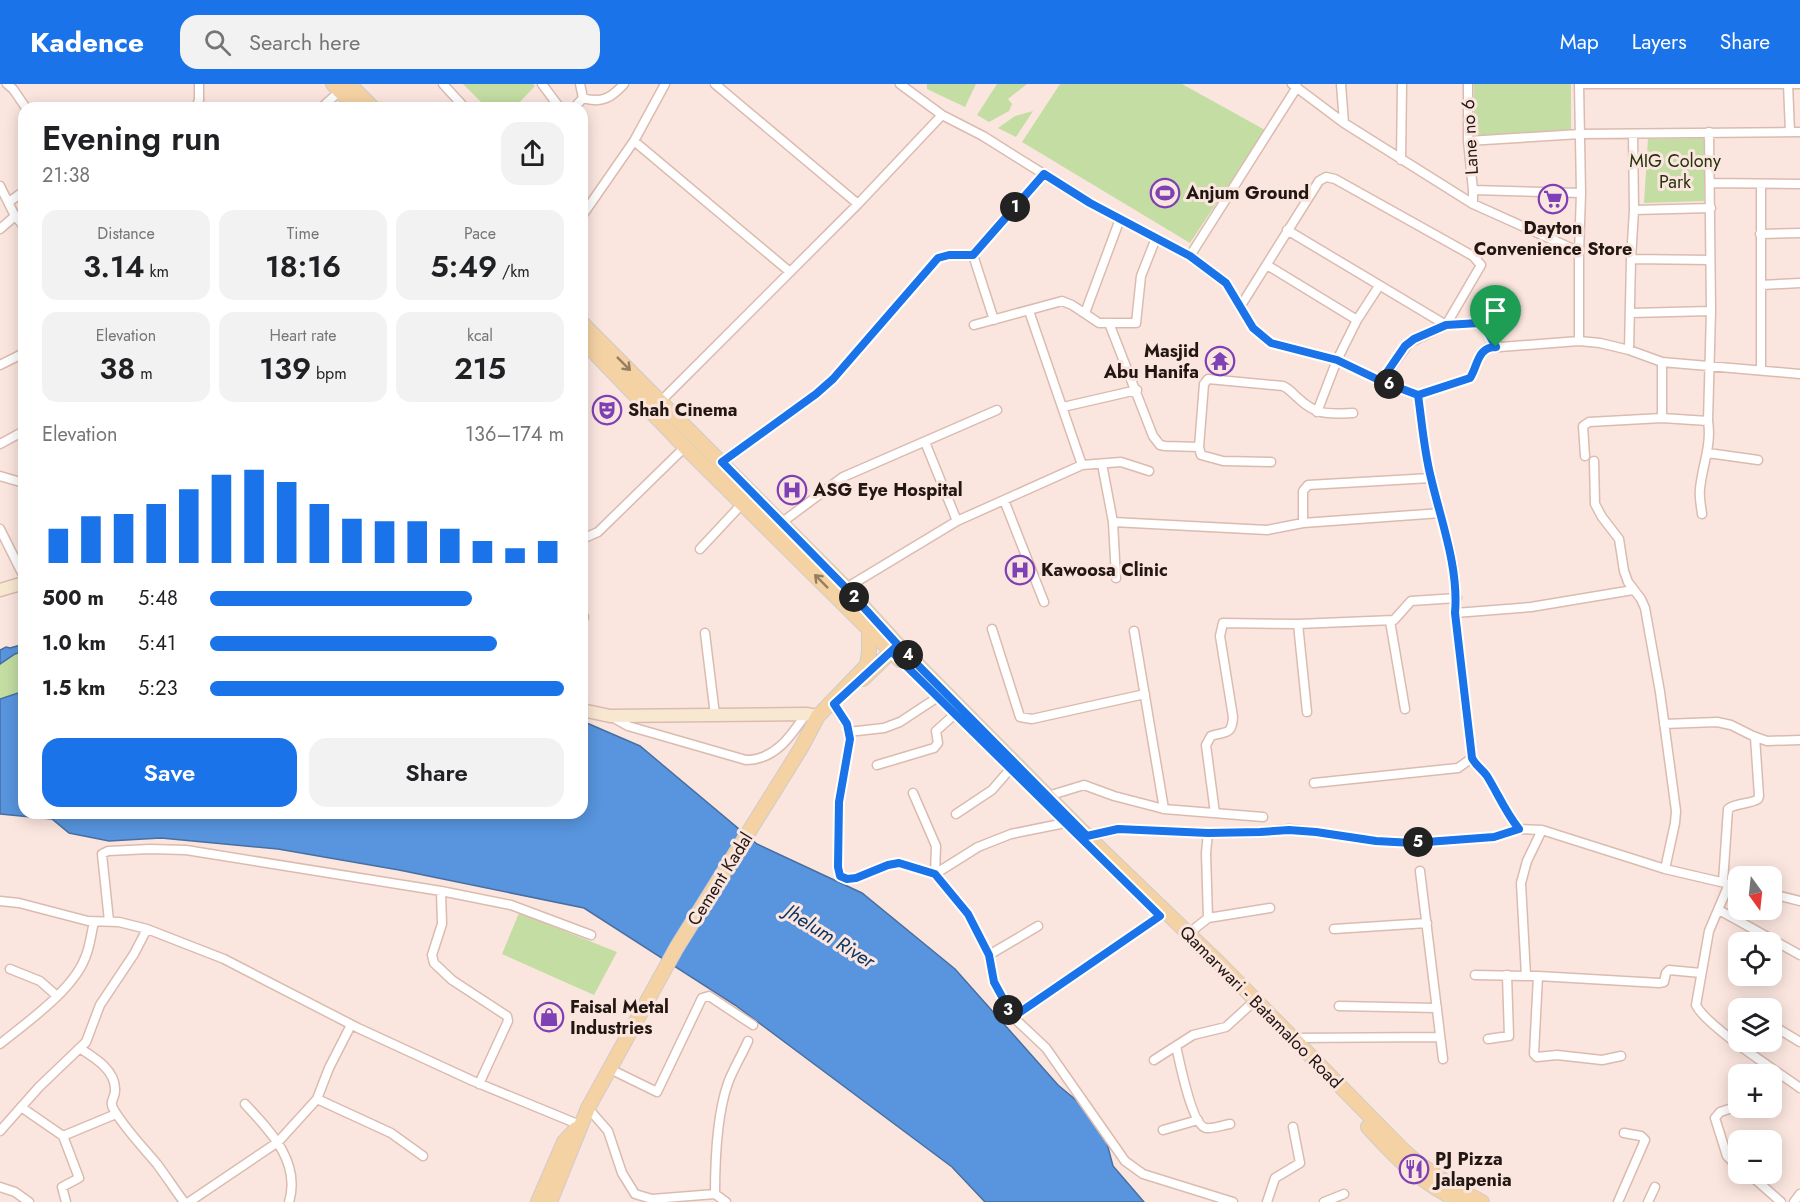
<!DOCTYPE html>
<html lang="en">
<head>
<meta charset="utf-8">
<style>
  :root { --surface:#fff; --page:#f2f2f2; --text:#202124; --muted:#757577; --accent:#1a73e8 }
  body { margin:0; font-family:Jost,sans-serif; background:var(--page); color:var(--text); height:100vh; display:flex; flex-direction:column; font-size:22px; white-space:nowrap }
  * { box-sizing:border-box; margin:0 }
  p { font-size:20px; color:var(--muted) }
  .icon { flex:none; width:33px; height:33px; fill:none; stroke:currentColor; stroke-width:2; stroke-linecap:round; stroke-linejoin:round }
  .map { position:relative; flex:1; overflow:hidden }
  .panel { position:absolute; left:18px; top:18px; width:570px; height:717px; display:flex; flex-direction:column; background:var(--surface); border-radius:18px; box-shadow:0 3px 15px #0003 }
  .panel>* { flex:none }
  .needle { width:39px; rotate:165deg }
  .tools { position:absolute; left:1728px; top:782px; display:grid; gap:12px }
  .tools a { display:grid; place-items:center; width:54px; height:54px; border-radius:12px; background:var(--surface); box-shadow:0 3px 15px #0003; font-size:30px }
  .pin { position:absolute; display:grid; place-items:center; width:51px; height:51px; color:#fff; margin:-62px -26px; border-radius:50% 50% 50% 0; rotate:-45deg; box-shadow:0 0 6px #0007 }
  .pin .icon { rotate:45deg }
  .km { position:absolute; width:30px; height:30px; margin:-15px; border-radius:50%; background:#222; color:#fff; font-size:16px; line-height:30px; text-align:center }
  .round { display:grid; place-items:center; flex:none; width:63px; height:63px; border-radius:18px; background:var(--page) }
  .summary { display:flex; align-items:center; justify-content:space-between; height:102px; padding:0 24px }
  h1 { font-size:33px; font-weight:600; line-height:45px }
  .figures { display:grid; grid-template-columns:repeat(3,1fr); gap:9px; height:102px; padding:6px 24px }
  .figures div { display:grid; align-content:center; border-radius:15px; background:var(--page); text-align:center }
  .figures b { font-size:30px; font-weight:600 }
  .figures small { font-size:16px; font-weight:400 }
  .figures p { font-size:16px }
  .chart { height:168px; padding:12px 24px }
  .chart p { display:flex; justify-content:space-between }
  .chart svg { width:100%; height:108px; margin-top:6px; stroke:var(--accent); stroke-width:6 }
  .action { display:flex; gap:12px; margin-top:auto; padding:12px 24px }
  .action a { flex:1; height:69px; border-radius:18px; background:var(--accent); color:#fff; font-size:24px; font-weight:600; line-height:69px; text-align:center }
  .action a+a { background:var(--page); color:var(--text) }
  ul { padding:0 24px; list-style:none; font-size:20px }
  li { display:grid; grid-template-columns:96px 72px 1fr; align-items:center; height:45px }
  li i { height:15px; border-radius:8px; background:var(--accent) }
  header { display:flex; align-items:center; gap:36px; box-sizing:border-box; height:84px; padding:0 30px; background:var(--accent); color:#fff }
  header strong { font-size:28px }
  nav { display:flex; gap:33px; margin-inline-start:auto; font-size:21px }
  .search { width:420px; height:54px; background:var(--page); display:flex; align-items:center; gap:15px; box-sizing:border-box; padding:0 21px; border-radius:18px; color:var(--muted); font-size:22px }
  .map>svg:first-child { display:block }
  .green { fill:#c3dda3 }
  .water { fill:#5895de; stroke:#486fa1; stroke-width:1.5 }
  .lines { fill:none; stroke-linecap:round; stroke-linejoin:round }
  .street-casing { stroke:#dbbbaf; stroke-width:11 }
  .secondary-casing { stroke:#dbbbaf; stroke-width:15 }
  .primary-casing { stroke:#cfcccb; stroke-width:16 }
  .street { stroke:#fff; stroke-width:8 }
  .secondary { stroke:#f9e8d1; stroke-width:12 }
  .primary { stroke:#f4d2a3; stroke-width:14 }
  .oneway { stroke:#967e62 }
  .route-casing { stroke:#fff; stroke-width:12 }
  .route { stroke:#1a73e8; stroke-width:8 }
  .labels { text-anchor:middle; stroke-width:6; stroke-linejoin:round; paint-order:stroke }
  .street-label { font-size:18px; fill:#231713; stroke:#fbe6df }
  .park-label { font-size:18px; fill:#24330d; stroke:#fbe6df }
  .poi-label { font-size:18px; font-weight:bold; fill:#231713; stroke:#fbe6df; text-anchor:start }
  .water-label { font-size:20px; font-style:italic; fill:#0c3766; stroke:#fbe6df }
</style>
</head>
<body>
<header>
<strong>Kadence</strong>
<div class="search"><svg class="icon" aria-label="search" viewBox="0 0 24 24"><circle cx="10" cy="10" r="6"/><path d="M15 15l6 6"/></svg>Search here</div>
<nav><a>Map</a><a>Layers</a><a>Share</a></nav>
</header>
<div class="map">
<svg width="1800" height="1118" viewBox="0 0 1800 1118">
  <rect width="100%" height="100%" fill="#fbe6df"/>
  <path class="green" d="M463,0h70l2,2 -21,22h-27z
    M927,0h49l-11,23 -38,-18z
    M997,0h30l-19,15 4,5 -3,7 -20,11 -12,-7z
    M1060,0h122l83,46 -75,113 -168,-101z
    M1474,0h97v51l-97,1z
    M1033,27l-17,26 -18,-9 17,-12z
    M1704,54v63l-60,2 4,-64z
    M24,567v40l-24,8v-35l15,-10z
    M519,829l98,39 -23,43 -92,-41z"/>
  <path class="water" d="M24,560v7l-9,3 -15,10v-14l6,-3 4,1z
    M24,607v122h558v-92l58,25 117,98 105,49 93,76 103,116 43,36 12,45 31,36h-159l-33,-35 -217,-162 -151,-97 -185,-38 -121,-21 -117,-11 -52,3 -40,-8 -17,-14 -52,-5v-115z"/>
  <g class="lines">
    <g class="street-casing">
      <path id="street" d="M7,0l6,5 13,19
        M443,0l22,24
        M542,0l18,24
        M580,0l3,14
        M715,0l143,120
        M900,0l42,31
        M1292,0l52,39 129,81 98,44 8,5
        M1341,0l3,39
        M1468,0v57l5,49v14
        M1579,0h221
        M1788,0l2,48
        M583,14c19,6 29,-1 41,-14
        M196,24l3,-8v-16
        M321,24l19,-17
        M574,24l9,-10
        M634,57l156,131
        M1468,57l112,-7 220,-2
        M1401,76l1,-76
        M1710,99l90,1
        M0,102l14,28 10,13
        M1473,106l108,3
        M9,118l15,-11
        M1634,126l77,-2
        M582,132l52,-75 31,-57
        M0,145l15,-13
        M1287,146l159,95 33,-2 7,6 10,18
        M1760,150l40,-1
        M973,171l21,65
        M1190,172l107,-169
        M1631,175l79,1
        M1267,181l90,55
        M1761,201l39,-2
        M1240,223l79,-126 7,-4 9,2 138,77 8,9 -35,60 -37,18 -28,38
        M1029,227l53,154
        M1085,229l35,-94
        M1631,229l80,-2
        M1109,239l44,113 7,9 5,1 34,1 2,8 22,6 48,1
        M974,241l88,-24 10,4 27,18h37l5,-47 15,-38
        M1579,257v-88l2,-60 -2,-109
        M1629,266l2,-91 3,-49 -1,-76
        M1662,278v56
        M0,281l24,-12
        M1761,286v-186
        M1418,311l52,-17 11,-24 6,-6 92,-7 21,2 29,7 33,12 138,12
        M661,317l197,-197 84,-89 41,21 107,67 100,53 36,27 27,45 18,15 66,17 44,21 37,14c4,28 6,56 13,83 10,43 29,90 24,135l17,145c4,8 10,11 15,18 11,18 19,37 32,53l23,1 123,39 73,17
        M1063,323l74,-17
        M1317,328l20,-52 20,-40 22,-34
        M1708,337l3,-110 -2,-179
        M925,358l32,79
        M0,360l24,-13
        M1199,363l5,-63 4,-5 75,7c7,3 9,7 15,12 19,18 30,16 55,15
        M1708,369l50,7
        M1585,372l-2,-30 6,-4 73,-4 46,3c4,24 -6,45 -8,68 -1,8 1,17 2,25
        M1594,377l1,43 7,13 17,22 5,32 4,11 13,17 4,9 15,84 16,119 -1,12 -10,46
        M722,378l94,-68 17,-15 105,-121 11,-3h24l71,-81
        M1102,380l11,58 154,8 36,-7 138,-10
        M0,392l24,7
        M1004,416l40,102
        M1113,438l3,56
        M781,439l62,-46 154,-67
        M1303,439v-32l5,-6 123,-7
        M0,445l24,48
        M582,455l16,-7 87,-85
        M700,465l42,-45
        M846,504l111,-67 125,-56 39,-3 28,9
        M1455,529l76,-6 102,-17
        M582,534l2,-1
        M1390,537l15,88
        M1298,540l9,88
        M992,545l28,88 12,2 113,-25
        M1134,547l30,178
        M705,549l10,82
        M831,617l16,23 3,15 -11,63 -1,65 2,9 7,3 9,-1 32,-13 11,-2 36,11 33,40 21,41 5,27 19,35 33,31 79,113 18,13 90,28
        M612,633l16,9 118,34c29,0 45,-24 60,-46
        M1664,640l53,-2 14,3 22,11 14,5 33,-1
        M848,648l36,-4 16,-6 38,-25
        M877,681l57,-17 4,-5 -2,-12 19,-17
        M1314,699l144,-15 14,-10
        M913,709l23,53 -1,28
        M1048,712l36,-11 30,11 50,13 99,8
        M1215,729l-9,-68 5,-9c14,-5 21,0 22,-19l-13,-81 3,-13 75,1 96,-4 17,-19 46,-3
        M956,730l36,-24 19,-22
        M1542,746l-15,31 -6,22 5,93h12l-4,78 3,3 20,-2 45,5 19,-4
        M1208,749l-2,20 2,65
        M1087,752l31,-7 90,4 53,-1 28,-3 27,3 60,9 37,2 81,-6 25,-8
        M1420,787l23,188
        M935,790l43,-27 33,-13 54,-11
        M1723,798l5,-73c9,-7 21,-4 30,-10l1,-3 -4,-59
        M1729,800l-20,47 -13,74c10,21 82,67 104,83
        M441,807l1,33 -10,31 2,8 18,17 55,36 1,5 -29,63
        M1772,810l28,7
        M0,817l19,2 69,18 31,1 28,7 77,30 134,69 115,53 107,44
        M1719,826l81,45
        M109,837l-7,-67 6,-3 42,-2 36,1 255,41 70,14 80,30
        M1334,845l93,-6
        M1189,849l19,-15 62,-10
        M989,871l49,-29
        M10,885l30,12 17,15
        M1475,891l51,1
        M1538,892l121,7 5,-1 2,-9 3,-3 32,3
        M1339,922l98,2
        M1740,923l1,1
        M1013,933l147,-101
        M1772,941l28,17
        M1293,954l147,-1
        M1488,955l21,-3 -2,-61
        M0,960c26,-21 73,-54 85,-86 5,-11 6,-24 9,-36
        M1176,962c3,13 16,80 30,82 7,1 17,-3 24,-4
        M81,965c14,9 34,21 34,40 1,9 -7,12 -1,21 12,20 28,36 43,54 9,12 18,26 27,38
        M1154,976l39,-25 33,-8 24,-22
        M610,985l47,23 45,-94 7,-2 44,29
        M317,1015l74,34 32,23
        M245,1020c25,27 56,58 44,98
        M1738,1022l-18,6 -5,6 12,38 11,11
        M21,1023l42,29
        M588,1024l20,23 14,42 13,21 17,5 63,-5
        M1163,1046l35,-10
        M0,1047l39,-44 47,-45 14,-37 34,-51 13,-25
        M1748,1089l33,29
        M0,1103l15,5 14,10
        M66,1118l-4,-15 17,-9 -16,-42 53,-22
        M189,1118l89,-60 39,-43 12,-31 22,-43
        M726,1118l-11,-8c0,-32 2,-80 13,-111 5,-14 14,-28 20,-42
        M1267,1118l8,-24 25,-15 -7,-36
        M1324,1118l20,-8
        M1618,1118l27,-62 -4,-4 -17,-3
        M1648,1118l7,-15
        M1794,1118l6,-8"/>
    </g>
    <g class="secondary-casing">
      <path id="secondary" d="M0,506l24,-7
        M582,626l28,6 196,-2 12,2"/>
    </g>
    <g class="primary-casing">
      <path id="primary" d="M333,0l24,24
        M349,0l24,24
        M582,239l264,265 52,57 189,191 133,128 184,187c23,21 50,36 78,51
        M582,256l103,107 215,213
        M863,595l34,-33
        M1368,1043c30,33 52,55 93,75
        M538,1118l26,-60 12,-13
        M550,1118l38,-94 89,-161 124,-199 17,-32 49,-51 2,-13v-23"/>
    </g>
    <use href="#street" class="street"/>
    <use href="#secondary" class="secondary"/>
    <use href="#primary" class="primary"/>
  </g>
  <defs><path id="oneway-shaft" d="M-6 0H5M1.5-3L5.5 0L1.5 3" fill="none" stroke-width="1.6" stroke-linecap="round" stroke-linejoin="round" transform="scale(1.5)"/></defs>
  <g class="oneway">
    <use href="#oneway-shaft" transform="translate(624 280) rotate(45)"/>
    <use href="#oneway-shaft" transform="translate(821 497) rotate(-135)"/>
  </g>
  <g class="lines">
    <g class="route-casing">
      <path id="route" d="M1496,263c-19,0 -18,19 -26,31l-52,17 -37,-14 -44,-21 -66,-17 -18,-15 -27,-45 -36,-27 -100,-53 -46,-29 -71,81h-24l-11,3 -105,121 -17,15 -94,68 124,126 52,57 -64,59 13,20 3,15 -11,63 -1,65 2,9 7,3 9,-1 32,-13 11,-2 36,11 33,40 21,41 5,27 19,35 147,-101 -268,-264 6,-7 189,191 31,-7 90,4 52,-1 29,-2 27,2 60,9 37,2 81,-6 25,-8c-13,-16 -21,-35 -32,-53 -5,-7 -11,-10 -15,-18l-17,-145c4,-45 -14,-92 -24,-135 -7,-27 -9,-55 -13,-83l-37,-14 24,-35 9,-7 32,-14 33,-2 7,6 10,18"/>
    </g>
    <use href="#route" class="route"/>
  </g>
  <defs>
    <g id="stadium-ring" transform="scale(1.5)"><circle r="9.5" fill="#fbe6df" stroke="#7e40b5" stroke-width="1.5"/><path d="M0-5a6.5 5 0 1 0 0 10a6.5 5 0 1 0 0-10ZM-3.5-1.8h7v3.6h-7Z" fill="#7e40b5"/></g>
    <g id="supermarket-ring" transform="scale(1.5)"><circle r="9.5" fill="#fbe6df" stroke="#7e40b5" stroke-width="1.5"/><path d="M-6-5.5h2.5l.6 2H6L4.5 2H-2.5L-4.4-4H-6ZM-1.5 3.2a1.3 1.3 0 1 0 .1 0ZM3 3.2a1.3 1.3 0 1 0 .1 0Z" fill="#7e40b5"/></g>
    <g id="temple-ring" transform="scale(1.5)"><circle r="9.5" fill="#fbe6df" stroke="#7e40b5" stroke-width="1.5"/><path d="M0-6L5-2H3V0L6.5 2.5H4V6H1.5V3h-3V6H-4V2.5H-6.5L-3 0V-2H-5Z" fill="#7e40b5"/></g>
    <g id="theatre-ring" transform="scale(1.5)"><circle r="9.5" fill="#fbe6df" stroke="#7e40b5" stroke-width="1.5"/><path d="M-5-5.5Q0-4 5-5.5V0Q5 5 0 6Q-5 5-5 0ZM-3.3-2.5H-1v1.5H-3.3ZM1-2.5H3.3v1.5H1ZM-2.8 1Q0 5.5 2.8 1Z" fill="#7e40b5"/></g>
    <g id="hospital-ring" transform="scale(1.5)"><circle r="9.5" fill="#fbe6df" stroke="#7e40b5" stroke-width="1.5"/><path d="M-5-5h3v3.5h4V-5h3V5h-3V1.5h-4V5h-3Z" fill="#7e40b5"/></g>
    <g id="shop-ring" transform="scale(1.5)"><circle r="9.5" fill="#fbe6df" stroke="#7e40b5" stroke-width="1.5"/><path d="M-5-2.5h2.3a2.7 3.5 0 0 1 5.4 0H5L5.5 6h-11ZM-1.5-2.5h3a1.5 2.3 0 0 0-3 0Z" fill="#7e40b5"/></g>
    <g id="restaurant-ring" transform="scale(1.5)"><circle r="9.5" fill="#fbe6df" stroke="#7e40b5" stroke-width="1.5"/><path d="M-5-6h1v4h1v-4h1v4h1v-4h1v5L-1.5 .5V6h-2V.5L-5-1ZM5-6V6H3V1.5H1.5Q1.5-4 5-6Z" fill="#7e40b5"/></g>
  </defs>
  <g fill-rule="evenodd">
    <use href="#stadium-ring" x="1165" y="109"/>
    <use href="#supermarket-ring" x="1553" y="115"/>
    <use href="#temple-ring" x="1220" y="277"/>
    <use href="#theatre-ring" x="607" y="326"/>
    <use href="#hospital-ring" x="792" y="406"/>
    <use href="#hospital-ring" x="1020" y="486"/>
    <use href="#shop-ring" x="549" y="933"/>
    <use href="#restaurant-ring" x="1414" y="1085"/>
  </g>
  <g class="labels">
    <g class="street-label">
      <text transform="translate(1470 53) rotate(-93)" y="6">Lane no 6</text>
      <text transform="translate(720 795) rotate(-58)" y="6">Cement Kadal</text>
      <text transform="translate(1261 923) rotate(45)" y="6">Qamarwari - Batamaloo Road</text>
    </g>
    <g class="park-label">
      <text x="1675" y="83">MIG Colony<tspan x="1675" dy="21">Park</tspan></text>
    </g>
    <g class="poi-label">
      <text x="1186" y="115">Anjum Ground</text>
      <text x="1553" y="150" text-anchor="middle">Dayton<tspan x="1553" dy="21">Convenience Store</tspan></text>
      <text x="1199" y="273" text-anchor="end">Masjid<tspan x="1199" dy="21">Abu Hanifa</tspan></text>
      <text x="628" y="332">Shah Cinema</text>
      <text x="813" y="412">ASG Eye Hospital</text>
      <text x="1041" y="492">Kawoosa Clinic</text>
      <text x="570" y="929">Faisal Metal<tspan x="570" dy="21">Industries</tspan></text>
      <text x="1435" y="1081">PJ Pizza<tspan x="1435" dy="21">Jalapenia</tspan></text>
    </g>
    <g class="water-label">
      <text transform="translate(830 852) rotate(32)" y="7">Jhelum River</text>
    </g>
  </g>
</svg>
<div class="tools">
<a><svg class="needle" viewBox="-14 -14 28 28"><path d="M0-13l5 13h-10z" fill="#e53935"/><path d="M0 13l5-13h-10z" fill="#757577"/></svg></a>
<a><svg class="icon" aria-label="locate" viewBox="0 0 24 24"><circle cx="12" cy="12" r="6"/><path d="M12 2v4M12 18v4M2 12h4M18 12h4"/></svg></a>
<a><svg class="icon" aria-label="layers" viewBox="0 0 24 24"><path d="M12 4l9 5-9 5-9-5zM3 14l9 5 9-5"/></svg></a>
<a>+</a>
<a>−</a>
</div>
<div class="pin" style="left:1496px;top:263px;background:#1e9e55"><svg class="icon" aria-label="arrive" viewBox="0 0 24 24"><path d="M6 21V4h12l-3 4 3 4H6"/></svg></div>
<b class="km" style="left:1015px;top:123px">1</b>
<b class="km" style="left:854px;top:513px">2</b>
<b class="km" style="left:1008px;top:926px">3</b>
<b class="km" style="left:908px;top:571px">4</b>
<b class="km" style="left:1418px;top:758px">5</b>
<b class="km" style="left:1389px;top:300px">6</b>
<section class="panel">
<div class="summary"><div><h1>Evening run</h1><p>21:38</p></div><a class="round"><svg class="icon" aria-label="share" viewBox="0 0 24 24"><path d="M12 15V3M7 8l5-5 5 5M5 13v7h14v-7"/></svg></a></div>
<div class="figures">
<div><p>Distance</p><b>3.14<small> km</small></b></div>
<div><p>Time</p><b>18:16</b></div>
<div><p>Pace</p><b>5:49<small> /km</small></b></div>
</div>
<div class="figures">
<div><p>Elevation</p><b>38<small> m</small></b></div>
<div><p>Heart rate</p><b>139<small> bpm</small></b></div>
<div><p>kcal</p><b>215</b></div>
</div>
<div class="chart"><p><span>Elevation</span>136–174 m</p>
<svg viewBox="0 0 160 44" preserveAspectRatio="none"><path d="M5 44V30M15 44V25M25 44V24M35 44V20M45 44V14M55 44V8M65 44V6M75 44V11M85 44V20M95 44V26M105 44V27M115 44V27M125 44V30M135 44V35M145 44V38M155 44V35"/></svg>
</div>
<ul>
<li><b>500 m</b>5:48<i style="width:74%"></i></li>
<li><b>1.0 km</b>5:41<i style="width:81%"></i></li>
<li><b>1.5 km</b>5:23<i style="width:100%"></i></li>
</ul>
<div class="action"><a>Save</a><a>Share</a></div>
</section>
</div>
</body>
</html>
